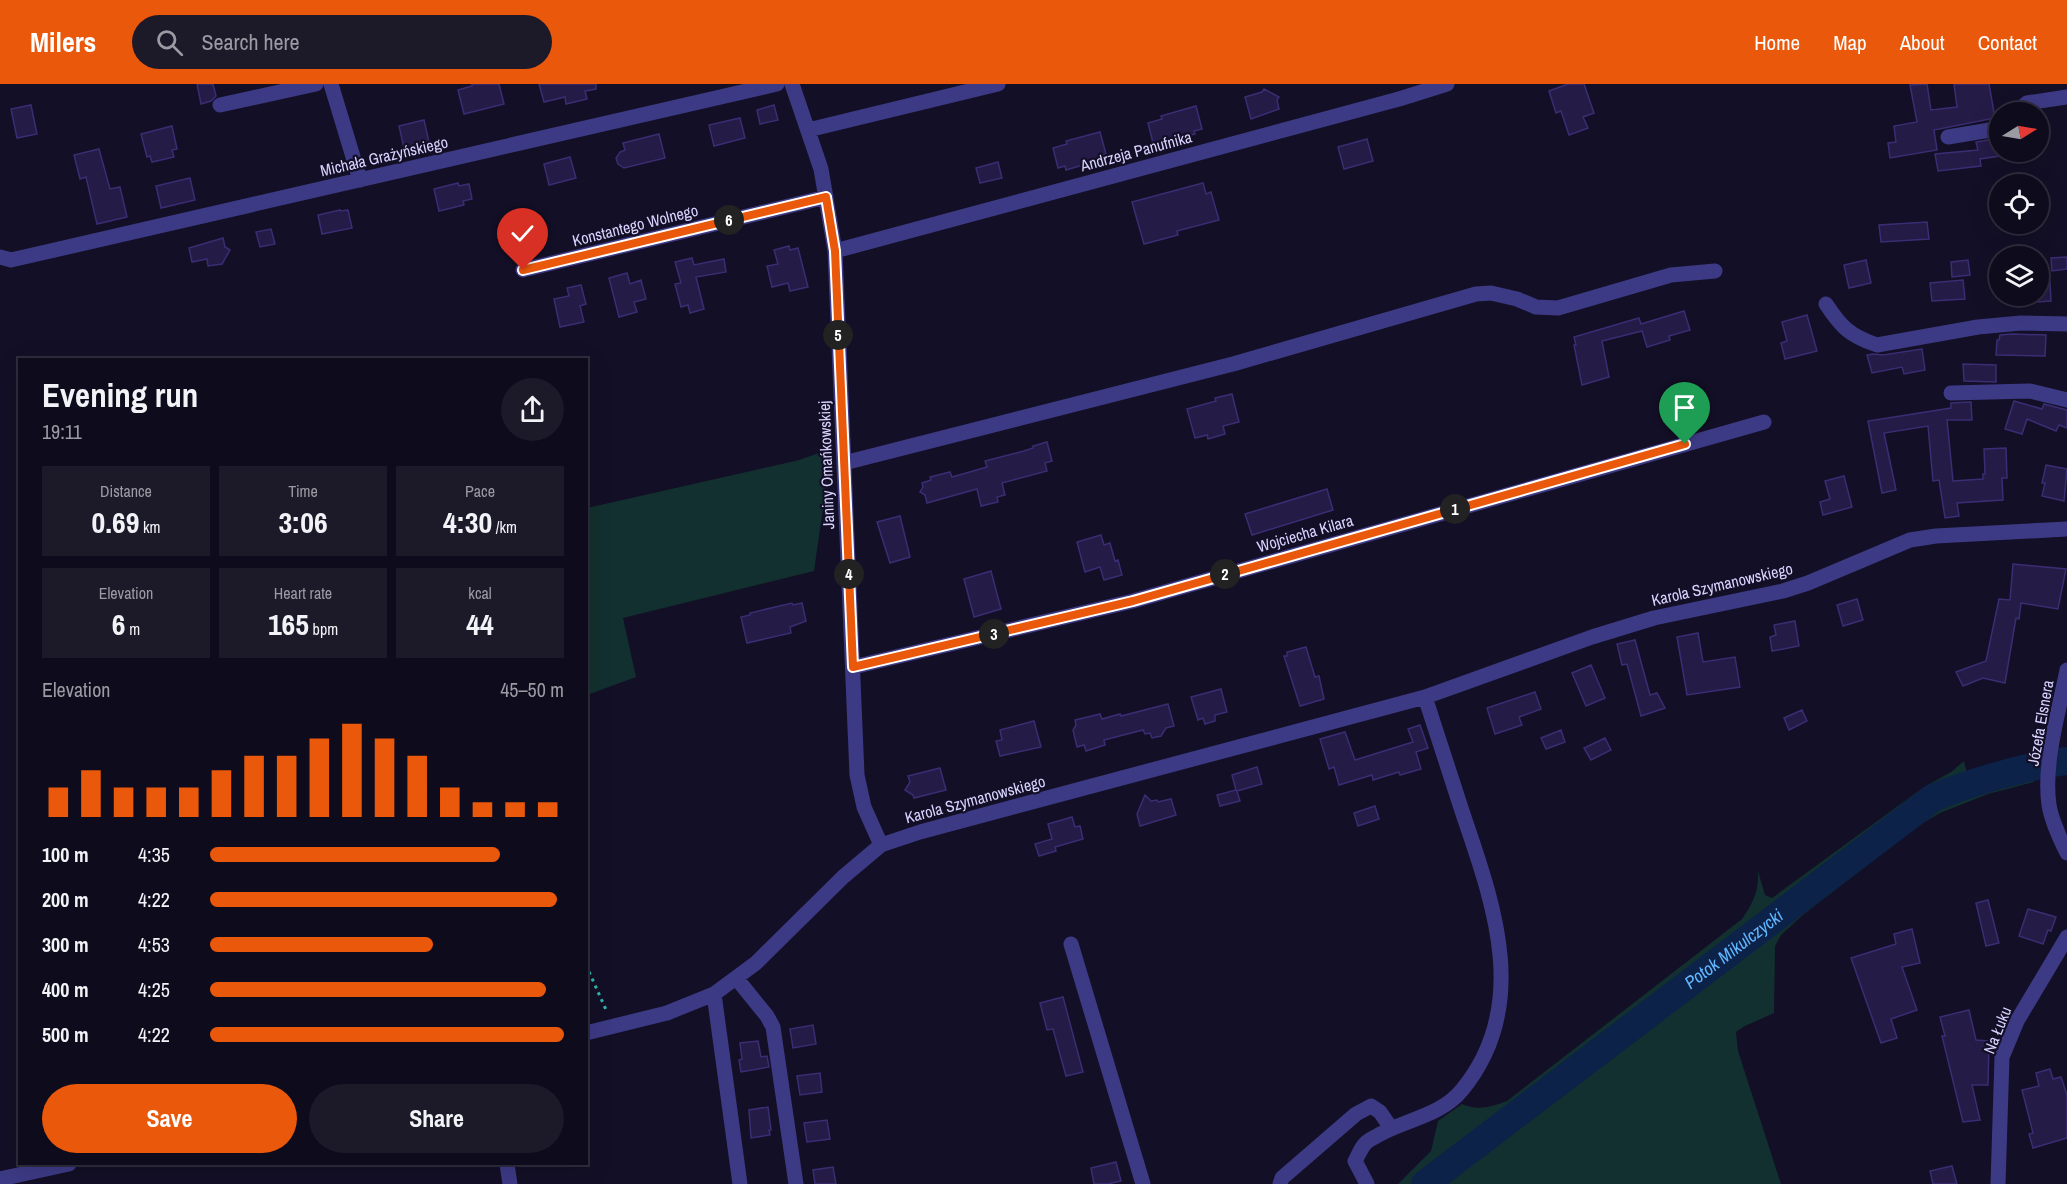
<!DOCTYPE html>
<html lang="en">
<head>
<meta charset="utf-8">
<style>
  :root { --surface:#0e0b1c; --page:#1c1929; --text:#f1f3f6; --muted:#9b9ba3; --line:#2e2b3b; --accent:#ea580c }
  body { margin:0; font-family:"Archivo Narrow",sans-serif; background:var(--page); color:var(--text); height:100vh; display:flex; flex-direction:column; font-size:22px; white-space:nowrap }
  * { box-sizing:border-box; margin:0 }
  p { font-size:20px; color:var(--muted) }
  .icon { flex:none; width:33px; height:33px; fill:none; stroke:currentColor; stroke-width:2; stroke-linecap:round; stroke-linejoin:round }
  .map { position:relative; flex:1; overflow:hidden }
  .sheet { position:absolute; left:18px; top:274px; width:570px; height:807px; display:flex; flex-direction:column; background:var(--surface); border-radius:0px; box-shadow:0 6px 24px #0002,0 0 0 2px var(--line) }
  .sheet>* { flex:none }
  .needle { width:39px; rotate:79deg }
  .controls { position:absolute; left:1989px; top:18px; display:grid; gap:12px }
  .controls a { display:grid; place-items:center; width:60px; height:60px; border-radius:50%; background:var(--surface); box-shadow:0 6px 24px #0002,0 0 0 2px var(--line); font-size:30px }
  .pin { position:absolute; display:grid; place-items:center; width:51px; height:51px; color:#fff; margin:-62px -26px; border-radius:50% 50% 50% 0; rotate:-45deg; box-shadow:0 0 6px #0007 }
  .pin .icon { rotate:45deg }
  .km { position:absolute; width:30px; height:30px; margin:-15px; border-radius:50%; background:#222; color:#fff; font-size:16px; line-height:30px; text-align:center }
  .round { display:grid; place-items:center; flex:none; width:63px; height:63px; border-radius:32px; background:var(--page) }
  .overview { display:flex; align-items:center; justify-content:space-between; height:102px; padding:0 24px }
  h1 { font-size:33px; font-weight:800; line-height:45px }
  .metrics { display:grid; grid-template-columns:repeat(3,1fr); gap:9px; height:102px; padding:6px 24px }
  .metrics div { display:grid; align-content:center; border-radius:0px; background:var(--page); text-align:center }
  .metrics b { font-size:30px; font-weight:800 }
  .metrics small { font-size:16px; font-weight:400 }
  .metrics p { font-size:16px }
  .chart { height:168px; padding:12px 24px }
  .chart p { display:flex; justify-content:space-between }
  .chart svg { width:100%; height:108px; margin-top:6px; stroke:var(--accent); stroke-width:6 }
  .action { display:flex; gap:12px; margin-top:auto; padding:12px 24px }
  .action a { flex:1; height:69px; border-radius:36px; background:var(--accent); color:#fff; font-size:24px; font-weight:800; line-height:69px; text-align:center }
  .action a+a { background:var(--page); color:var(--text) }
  ul { padding:0 24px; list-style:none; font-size:20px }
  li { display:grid; grid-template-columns:96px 72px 1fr; align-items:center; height:45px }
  li i { height:15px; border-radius:8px; background:var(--accent) }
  header { display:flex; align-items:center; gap:36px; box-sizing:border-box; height:84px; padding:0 30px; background:var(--accent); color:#fff }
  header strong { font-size:28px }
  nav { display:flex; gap:33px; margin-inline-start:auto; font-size:21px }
  .search { width:420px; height:54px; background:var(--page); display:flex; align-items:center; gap:15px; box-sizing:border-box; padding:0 21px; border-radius:33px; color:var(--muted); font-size:22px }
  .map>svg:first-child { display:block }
  .green { fill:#12302f }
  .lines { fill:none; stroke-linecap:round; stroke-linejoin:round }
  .river { stroke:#0c2248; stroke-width:28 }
  .building { fill:#241b47; stroke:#3b2d73; stroke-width:1.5 }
  .path { stroke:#2fb8b0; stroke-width:3; stroke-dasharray:3 4.5; stroke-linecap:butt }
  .minor { stroke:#3d3a85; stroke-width:15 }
  .route-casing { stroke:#fff; stroke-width:12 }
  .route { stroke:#ea580c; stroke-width:8 }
  .labels { text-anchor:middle; stroke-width:4.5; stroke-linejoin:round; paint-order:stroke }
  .street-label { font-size:16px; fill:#d9d4ff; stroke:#130f26 }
  .water-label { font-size:18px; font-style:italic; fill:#62b6ff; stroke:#130f26 }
</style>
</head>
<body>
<header>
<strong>Milers</strong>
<div class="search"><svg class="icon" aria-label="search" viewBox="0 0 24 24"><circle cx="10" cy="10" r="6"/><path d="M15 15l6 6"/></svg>Search here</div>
<nav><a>Home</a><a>Map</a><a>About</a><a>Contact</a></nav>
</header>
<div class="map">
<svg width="2067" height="1100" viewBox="0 0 2067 1100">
  <rect width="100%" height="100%" fill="#130f26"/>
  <path class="green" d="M832,361l-18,126 -191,47 13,59 -49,18v-187l212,-48 17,-6z
    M2038,670l-4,28 -46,12 -48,19 -22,13 -114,88 -23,21 -6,11 -1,67 -31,14 -7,5 2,19 43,133h-383l33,-33 7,-30 24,-17c16,7 29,3 45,-3l235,-182c11,-16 17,-28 16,-48l7,24 7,3 152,-111 27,-15 13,-11 3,13z"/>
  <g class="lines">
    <path class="river" id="s1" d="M1425,1100l508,-386c38,-16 93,-32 134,-37"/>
  </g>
  <path class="building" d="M197,0h16l3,12 -5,5 -10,3z
    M472,0h27l5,20 -40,10 -6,-24 14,-4z
    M539,0h57v5l-11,2 2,8 -21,5 -1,-7 -21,5z
    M1568,0h16l10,29 -11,4 5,11 -19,7 -8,-24 -5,2 -7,-22z
    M1927,0l4,26 26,-3 -3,-23h35l6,34 -61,12 3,20 -47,8 -2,-15 8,-1 -2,-16 23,-4 -7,-37z
    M1264,5l15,8 -2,3 2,9 -28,10 -6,-22 17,-5z
    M31,21l6,29 -20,4 -6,-29z
    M774,21l4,15 -18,4 -3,-14z
    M1196,22l6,23 -8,2 1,3 -16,4v2l-18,5 -1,-3 -7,1 -5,-20 14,-4 -1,-3z
    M740,34l5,20 -31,8 -5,-21z
    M424,36l5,22 -25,6 -5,-22z
    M172,42l5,23 -5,1 2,7 -22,5 -2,-6 -3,1 -6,-23z
    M1100,48l6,22 -8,3 1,2 -16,4v2l-17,5 -1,-4 -7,2 -5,-20 14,-4 -1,-3z
    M659,50l6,24 -41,10 -6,-4 -2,-6 4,-6 5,-2 -2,-7z
    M2000,54v18l-20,3 1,7 -43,5 -3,-17 43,-4 -2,-8z
    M1367,55l6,22 -29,8 -6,-22z
    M99,65l11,40 10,-2 7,30 -30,7 -11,-47 -6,2 -6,-24z
    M570,73l6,21 -27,7 -5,-21z
    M998,78l4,16 -22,5 -4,-15z
    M190,94l5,22 -34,8 -5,-22z
    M458,99l1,3 10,-2 3,15 -9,2 1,4 -25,6 -5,-22z
    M1203,99l3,11 5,-2 8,28 -42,11 1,4 -34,9 -12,-42z
    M340,126v1l8,-1 4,18 -30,6 -4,-19z
    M1927,138l2,17 -48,3 -2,-17z
    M271,145l4,15 -15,3 -4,-15z
    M223,154l2,9 5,3 -8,14 -14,2 -1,-7 -15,3 -3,-14z
    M789,162l1,4 8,-2 10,39 -18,4 -2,-8 -16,4 -5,-21 11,-2 -4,-14z
    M2067,173v12l-15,2 -1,-13z
    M692,174l2,7 30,-6 2,13 -30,5 8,32 -14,4 -2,-8 -7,2 -6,-23 6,-1 -6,-21z
    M1866,176l5,23 -22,5 -5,-23z
    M1968,176l2,15 -18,2 -1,-15z
    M627,189l3,11 11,-4 5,19 -12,3 3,10 -18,5 -10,-39z
    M1963,196l2,19 -33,2 -2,-18z
    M2050,198l1,19 -13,1v-19z
    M581,201l5,19 -6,2 4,16 -24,5 -6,-28 15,-3 -2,-8z
    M1684,227l6,19 -21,6 1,4 -23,7 -5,-16 -40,10 7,36 -27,8 -8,-40h2l-2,-8 65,-19 2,6z
    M1807,231l10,36 -32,8 -4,-16 6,-2 -5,-19z
    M2012,250l34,1 -1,21 -49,-1 1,-15h2l1,-5z
    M1922,265l3,21 -21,4 -2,-7 -30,6 -5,-18 6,-1 10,1z
    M1963,280l33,1v17l-32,-1z
    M1232,310l7,28 -16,4 2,8 -17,5 -1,-4 -12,3 -8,-29 29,-8 -1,-3z
    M2014,317l28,8 2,-5 23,6v18l-8,-3 -3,6 -29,-12 -5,15 -17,-5z
    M1971,318l1,18h-25l6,61 30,-2v-5h2l-1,-25 22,-1 1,30h-5l1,22 -46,3 2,13 -14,2 -6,-38 -6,1 -5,-55 -44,7 12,57 -14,3 -14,-72 83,-13v-5z
    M1047,358l5,19 -7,2 2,8 -45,12 3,12 -8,2 1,5 -17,4 -4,-17 -50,14 -2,-8 -5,-3 3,-5 -1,-4 9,-3 -1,-3 20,-5 2,5 35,-10 -2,-6 39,-10 9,-3v-2z
    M2046,381l21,4 -3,32 -22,-5 3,-13h-3z
    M1844,392l8,31 -29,8 -3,-13 10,-3 -5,-18z
    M1327,405l6,21 -81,25 -7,-21z
    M900,432l10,41 -20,6 -13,-41z
    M1101,451l3,10 6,-2 5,18 3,-1 4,15 -18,5 -4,-13 -15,5 -8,-30z
    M2013,480l53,5 -8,40 -37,-6 -2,16 -3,-1 -11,65 -22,-5 -20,8 -7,-14 30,-11 13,-62 11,1z
    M991,487l10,38 -27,8 -10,-38z
    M1857,515l6,21 -20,6 -6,-21z
    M792,519l1,2 9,-2 4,18 -16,6 1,6 -44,10 -6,-26 9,-2v-2z
    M1795,537l4,25 -27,5 -2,-14 6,-2 -2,-10z
    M1698,549l5,29 32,-5 5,30 -53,8 -10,-58z
    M1635,556l15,55 7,-2 8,15 -24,8 -14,-52 -5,1 -5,-21z
    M1306,563l9,30 4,-1 5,23 -24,7 -16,-50h3v-4z
    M1591,581l14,33 -19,8 -14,-33z
    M1221,605l6,23 -12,3v6l-10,3 -2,-6 -5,2 -7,-23z
    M1535,608l6,17 -22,8 3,8 -27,9 -8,-26z
    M1168,620l6,22 -8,2 -5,8 -9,2 -2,-5 -5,1 -2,-4 -39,10 1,5 -19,6 -2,-6 -7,2 -4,-17 3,-5 -1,-5 25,-6 2,5 18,-5 1,2z
    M1802,626l5,11 -18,9 -5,-12z
    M1034,637l7,26 -41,9 -4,-15 6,-1 -2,-10z
    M1420,641l8,23 -12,4 5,17 -21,6 -1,-3 -26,8 -1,-5 -33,10 -5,-18 -5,2 -9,-30 25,-7 10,28 58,-18 -5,-13z
    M1561,646l4,12 -19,7 -5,-11z
    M1605,654l6,12 -20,10 -7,-12z
    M1257,683l5,17 -25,7 3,10 -20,5 -3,-11 19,-5 -4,-15z
    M940,684l6,22 -32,8 -1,-3 -8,-5 5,-8 -2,-6z
    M1145,711l6,6 6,-1 1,2 13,-3 5,16 -36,11 -3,-12z
    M1375,722l4,13 -21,7 -4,-13z
    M1072,733l3,10 5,-1 3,13 -28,8 1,4 -17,5 -4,-12 17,-5 -4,-15z
    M1988,816l11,43 -13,3 -10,-43z
    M2028,825l28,8 -5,14 -3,-1 -5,14 -24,-8z
    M1912,845l8,34 -18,4 15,43 -26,9 6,19 -16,5 -30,-85 45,-14 -2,-10z
    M1063,913l20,75 -17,4 -13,-47 -6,1 -7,-27z
    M1969,926l7,30 13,1 -1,44h-16l8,35 -17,2 -21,-86h3l-5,-19z
    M813,941l3,19 -23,4 -3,-19z
    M758,957l3,16 6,-1 2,11 -28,5 -2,-12 3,-1 -2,-16z
    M2050,985l3,10 8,-2 6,18v43l-34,10 -4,-14 4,-1 -11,-43 17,-4 -3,-13z
    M820,989l2,19 -22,3 -3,-19z
    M768,1023l3,23h-2l1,5 -19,3 -2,-28z
    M827,1036l3,19 -23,3 -3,-19z
    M1116,1078l5,19 -13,3h-14l-3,-16z
    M1952,1082l5,18h-24l-3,-13z
    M833,1083l3,17h-21l-2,-14z"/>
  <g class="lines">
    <path class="path" d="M586,881l21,47"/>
    <path class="minor" d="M331,0l29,96
      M792,0l29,85 14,82 22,524 7,32 17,38
      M220,21l96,-21
      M2016,28l11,-9 40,-6
      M808,46l190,-46
      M1948,53l48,-8 4,-3
      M835,167l564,-152 48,-15
      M0,173l11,3 766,-176
      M523,186l303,-73
      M1826,220c15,23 24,32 51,41l101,-18 43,-4 46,1
      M1951,309l79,-2 37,9
      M844,379l389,-99 243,-70 15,-1 26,6 19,8 22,1 113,-33 44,-4
      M853,583l280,-66 631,-179
      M2067,586c-8,41 -24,93 -18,135 2,13 12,36 18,48
      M1071,860l72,240
      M737,895l30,37 6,11 23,157
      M714,910l26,190
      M586,949l81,-20 47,-19 42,-31 87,-86 38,-32 39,-13 505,-135 167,-60 62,-19 129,-27 25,-8 102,-43 26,-4 131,-7
      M507,1080l3,20
      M0,1095l69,-15
      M1280,1100l2,-6 74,-64 15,-8 9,6 11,16
      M1367,1100l-12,-23c3,-5 5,-11 9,-16 2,-3 7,-6 11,-8 27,-17 65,-20 87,-47 69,-84 32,-185 1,-276 -13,-39 -25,-78 -38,-117
      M1998,1100l4,-127 15,-36 50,-84"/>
  </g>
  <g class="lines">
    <g class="route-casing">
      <path id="route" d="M523,186l303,-73 9,54 18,416 280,-66 552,-157"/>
    </g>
    <use href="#route" class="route"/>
  </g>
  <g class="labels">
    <g class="street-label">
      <text transform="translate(1136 67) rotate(-15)" y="6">Andrzeja Panufnika</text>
      <text transform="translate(384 72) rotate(-13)" y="6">Michała Grażyńskiego</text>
      <text transform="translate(635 141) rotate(-14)" y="6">Konstantego Wolnego</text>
      <text transform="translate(826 381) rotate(-92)" y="6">Janiny Omańkowskiej</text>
      <text transform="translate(1305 449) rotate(-16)" y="6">Wojciecha Kilara</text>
      <text transform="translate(1722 500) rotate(-13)" y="6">Karola Szymanowskiego</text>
      <text transform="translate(2040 639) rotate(-80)" y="6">Józefa Elsnera</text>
      <text transform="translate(975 715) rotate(-15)" y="6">Karola Szymanowskiego</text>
      <text transform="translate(1997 946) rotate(-68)" y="6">Na Łuku</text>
    </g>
    <g class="water-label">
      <text dy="6" stroke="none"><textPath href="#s1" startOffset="388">Potok Mikulczycki</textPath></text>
    </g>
  </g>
</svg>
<div class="controls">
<a><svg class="needle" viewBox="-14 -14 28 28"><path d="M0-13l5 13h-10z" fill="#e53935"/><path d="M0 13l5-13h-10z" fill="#9b9ba3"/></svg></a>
<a><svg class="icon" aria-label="locate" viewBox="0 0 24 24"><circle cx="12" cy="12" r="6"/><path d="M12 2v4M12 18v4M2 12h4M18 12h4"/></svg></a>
<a><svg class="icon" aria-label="layers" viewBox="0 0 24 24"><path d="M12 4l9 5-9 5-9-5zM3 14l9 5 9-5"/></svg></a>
</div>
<div class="pin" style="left:1685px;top:360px;background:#1e9e55"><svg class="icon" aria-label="arrive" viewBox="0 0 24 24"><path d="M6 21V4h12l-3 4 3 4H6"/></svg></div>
<div class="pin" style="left:523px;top:186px;background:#d93025"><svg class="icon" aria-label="check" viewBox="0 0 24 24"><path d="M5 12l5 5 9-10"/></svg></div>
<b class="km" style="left:1455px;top:425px">1</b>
<b class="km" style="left:1225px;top:490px">2</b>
<b class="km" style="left:994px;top:550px">3</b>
<b class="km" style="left:849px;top:490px">4</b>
<b class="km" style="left:838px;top:251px">5</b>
<b class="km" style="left:729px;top:136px">6</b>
<section class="sheet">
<div class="overview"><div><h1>Evening run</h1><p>19:11</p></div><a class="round"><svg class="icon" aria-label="share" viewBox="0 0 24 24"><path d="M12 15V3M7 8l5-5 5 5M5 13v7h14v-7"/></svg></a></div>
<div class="metrics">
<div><p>Distance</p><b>0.69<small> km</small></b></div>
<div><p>Time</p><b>3:06</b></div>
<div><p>Pace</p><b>4:30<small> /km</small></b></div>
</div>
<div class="metrics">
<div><p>Elevation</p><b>6<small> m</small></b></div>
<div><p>Heart rate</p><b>165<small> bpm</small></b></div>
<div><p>kcal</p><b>44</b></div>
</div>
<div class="chart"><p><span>Elevation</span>45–50 m</p>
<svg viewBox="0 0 160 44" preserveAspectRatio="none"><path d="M5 44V32M15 44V25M25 44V32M35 44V32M45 44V32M55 44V25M65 44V19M75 44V19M85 44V12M95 44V6M105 44V12M115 44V19M125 44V32M135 44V38M145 44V38M155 44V38"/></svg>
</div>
<ul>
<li><b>100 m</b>4:35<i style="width:82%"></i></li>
<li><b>200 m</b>4:22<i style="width:98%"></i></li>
<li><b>300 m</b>4:53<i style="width:63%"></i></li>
<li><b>400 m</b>4:25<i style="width:95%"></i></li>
<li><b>500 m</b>4:22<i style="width:100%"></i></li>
</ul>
<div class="action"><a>Save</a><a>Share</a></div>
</section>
</div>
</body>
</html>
